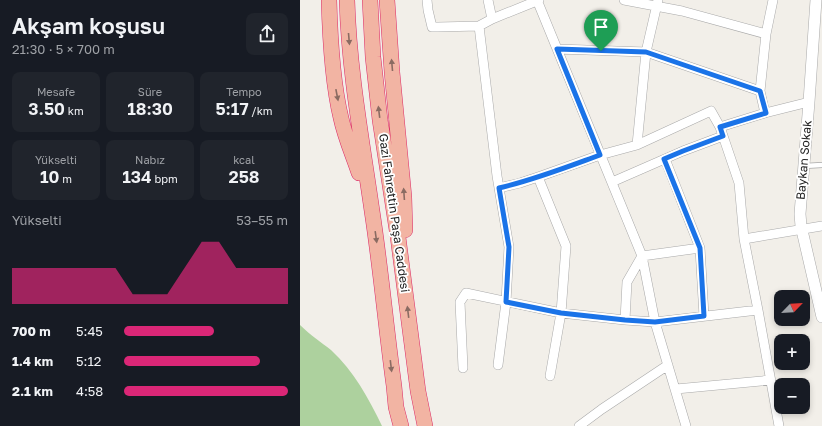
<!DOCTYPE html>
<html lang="tr">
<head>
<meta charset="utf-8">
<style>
  :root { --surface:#171b24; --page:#20242c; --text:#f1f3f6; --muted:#9ea1a6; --accent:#db2777 }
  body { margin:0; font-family:"Golos Text",sans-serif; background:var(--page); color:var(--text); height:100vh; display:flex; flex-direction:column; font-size:15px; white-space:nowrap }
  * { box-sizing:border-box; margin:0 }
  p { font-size:13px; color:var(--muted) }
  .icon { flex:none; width:22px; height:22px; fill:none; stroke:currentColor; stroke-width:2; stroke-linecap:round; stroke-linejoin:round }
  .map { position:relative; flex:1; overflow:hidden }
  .sheet { display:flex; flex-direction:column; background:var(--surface); width:300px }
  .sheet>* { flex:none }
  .needle { width:26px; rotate:65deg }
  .tools { position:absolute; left:474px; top:290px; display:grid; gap:8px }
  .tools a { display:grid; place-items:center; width:36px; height:36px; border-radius:8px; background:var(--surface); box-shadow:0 2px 6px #0003; font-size:20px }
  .pin { position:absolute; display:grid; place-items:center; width:34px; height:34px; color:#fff; margin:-41px -17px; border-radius:50% 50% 50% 0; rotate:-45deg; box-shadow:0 0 4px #0007 }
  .pin .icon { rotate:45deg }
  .round { display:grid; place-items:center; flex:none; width:42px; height:42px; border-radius:8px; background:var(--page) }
  .overview { display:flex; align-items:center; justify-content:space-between; height:68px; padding:0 12px }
  h1 { font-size:22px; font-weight:600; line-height:30px }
  .stats { display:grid; grid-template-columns:repeat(3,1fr); gap:6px; height:68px; padding:4px 12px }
  .stats div { display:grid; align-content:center; border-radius:8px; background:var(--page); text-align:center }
  .stats b { font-size:17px; font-weight:600 }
  .stats small { font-size:11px; font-weight:400 }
  .stats p { font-size:11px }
  .chart { height:112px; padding:8px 12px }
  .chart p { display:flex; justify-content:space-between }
  .chart svg { width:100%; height:72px; margin-top:4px; fill:var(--accent); opacity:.7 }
  ul { padding:0 12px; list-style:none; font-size:13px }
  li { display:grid; grid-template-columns:64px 48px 1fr; align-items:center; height:30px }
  li i { height:10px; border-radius:5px; background:var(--accent) }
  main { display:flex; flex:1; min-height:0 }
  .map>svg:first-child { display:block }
  .forest { fill:#add19e }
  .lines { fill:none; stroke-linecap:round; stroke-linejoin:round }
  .service-casing { stroke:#a9a9a9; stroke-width:6 }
  .minor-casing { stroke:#a9a9a9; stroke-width:10 }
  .tertiary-casing { stroke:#a9a9a9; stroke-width:12 }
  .trunk-casing { stroke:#dc2a67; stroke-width:16 }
  .service { stroke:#fff; stroke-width:4.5 }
  .minor { stroke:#fff; stroke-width:9 }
  .tertiary { stroke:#fff; stroke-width:11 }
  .trunk { stroke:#f2b4a3; stroke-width:15 }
  .oneway { fill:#8a6b62 }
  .route-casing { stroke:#fff; stroke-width:8 }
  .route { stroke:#1a73e8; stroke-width:5 }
  .labels { text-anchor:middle; stroke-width:3.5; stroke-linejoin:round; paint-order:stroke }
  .street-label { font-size:12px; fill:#222; stroke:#fff }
</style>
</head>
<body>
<main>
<section class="sheet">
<div class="overview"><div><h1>Akşam koşusu</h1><p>21:30 · 5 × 700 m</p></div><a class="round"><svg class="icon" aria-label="share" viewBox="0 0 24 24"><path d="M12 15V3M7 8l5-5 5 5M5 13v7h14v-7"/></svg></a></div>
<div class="stats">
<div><p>Mesafe</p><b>3.50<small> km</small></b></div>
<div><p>Süre</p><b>18:30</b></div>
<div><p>Tempo</p><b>5:17<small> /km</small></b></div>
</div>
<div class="stats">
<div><p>Yükselti</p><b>10<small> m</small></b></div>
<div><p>Nabız</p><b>134<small> bpm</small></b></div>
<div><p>kcal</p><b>258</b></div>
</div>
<div class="chart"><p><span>Yükselti</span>53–55 m</p>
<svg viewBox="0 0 160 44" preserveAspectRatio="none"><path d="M0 44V22L10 22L20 22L30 22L40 22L50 22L60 22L70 38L80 38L90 38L100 22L110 6L120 6L130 22L140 22L150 22L160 22V44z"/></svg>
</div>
<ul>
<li><b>700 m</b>5:45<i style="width:55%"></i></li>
<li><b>1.4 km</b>5:12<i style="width:83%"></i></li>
<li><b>2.1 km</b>4:58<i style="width:100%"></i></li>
</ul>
</section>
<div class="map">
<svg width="522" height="426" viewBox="0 0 522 426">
  <rect width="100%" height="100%" fill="#f2efe9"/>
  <path class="forest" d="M0,325c10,10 21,17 31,25 23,21 38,49 51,76h-82z"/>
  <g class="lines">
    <g class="service-casing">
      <path id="service" d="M504,166l18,-1"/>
    </g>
    <g class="minor-casing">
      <path id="minor" d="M127,0l1,10 4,17h6l41,-1 13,-7 47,-19
        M188,0l4,19
        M237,0l105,256 13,66 31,104
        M324,0l58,11 84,23
        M179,26l18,150 12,71 -3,55 -8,63
        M257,49l89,3 114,39
        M465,113l-5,-22 6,-57 7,-34
        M420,127l45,-14 44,-11
        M337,145l9,-93 12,-52
        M365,159l35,89 4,68
        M238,177l28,69 -5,67 -11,63
        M312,182l71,-31 40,-15
        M199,188l21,-5 18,-6 62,-22 37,-10 74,-34 9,16 19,56 5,56 14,71 21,116
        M444,239l78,-13
        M325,320l2,-38 15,-26 58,-8
        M163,368l-3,-66 6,-9 95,20 64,7 30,2 103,-12
        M376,389l95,-9
        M279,426l23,-17 66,-44"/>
    </g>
    <g class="tertiary-casing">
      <path id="tertiary" d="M516,0l-7,102 -9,112 1,12 21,91"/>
    </g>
    <g class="trunk-casing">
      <path id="trunk" d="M29,0c1,38 3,81 12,118 4,19 12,37 18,55
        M47,0c2,71 15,141 25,211 9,59 14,117 22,175l2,21 5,19
        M70,0l3,57 7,63 18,117 20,154 7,35
        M87,0l5,72 12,125 1,33"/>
    </g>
    <use href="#service" class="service"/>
    <use href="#minor" class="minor"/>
    <use href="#tertiary" class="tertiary"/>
    <use href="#trunk" class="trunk"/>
  </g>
  <defs><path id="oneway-solid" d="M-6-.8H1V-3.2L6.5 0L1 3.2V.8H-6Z"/></defs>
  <g class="oneway">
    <use href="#oneway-solid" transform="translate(49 39) rotate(85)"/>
    <use href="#oneway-solid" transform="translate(92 65) rotate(-95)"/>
    <use href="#oneway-solid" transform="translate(37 95) rotate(79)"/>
    <use href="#oneway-solid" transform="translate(79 112) rotate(-97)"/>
    <use href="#oneway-solid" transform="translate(104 194) rotate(-94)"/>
    <use href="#oneway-solid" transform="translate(76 237) rotate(82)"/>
    <use href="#oneway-solid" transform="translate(108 312) rotate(-97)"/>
    <use href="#oneway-solid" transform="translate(91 366) rotate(83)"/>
  </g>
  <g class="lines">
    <g class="route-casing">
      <path id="route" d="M257,49l89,3 114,39 6,22 -46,14 3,9 -40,15 -19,8 36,89 4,68 -49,6 -30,-2 -64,-7 -55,-11 3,-55 -10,-59c35,-8 68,-21 101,-33z"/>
    </g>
    <use href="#route" class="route"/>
  </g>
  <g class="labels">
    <g class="street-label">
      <text transform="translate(504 160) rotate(-85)" y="4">Baykan Sokak</text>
      <text transform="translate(94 213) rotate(82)" y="4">Gazi Fahrettin Paşa Caddesi</text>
    </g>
  </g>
</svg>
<div class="tools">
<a><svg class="needle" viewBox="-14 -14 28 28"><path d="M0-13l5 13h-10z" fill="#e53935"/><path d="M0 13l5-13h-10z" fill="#9ea1a6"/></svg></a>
<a>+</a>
<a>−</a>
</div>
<div class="pin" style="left:301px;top:51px;background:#1e9e55"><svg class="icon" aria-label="arrive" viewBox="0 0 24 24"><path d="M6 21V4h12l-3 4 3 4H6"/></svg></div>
</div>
</main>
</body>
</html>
